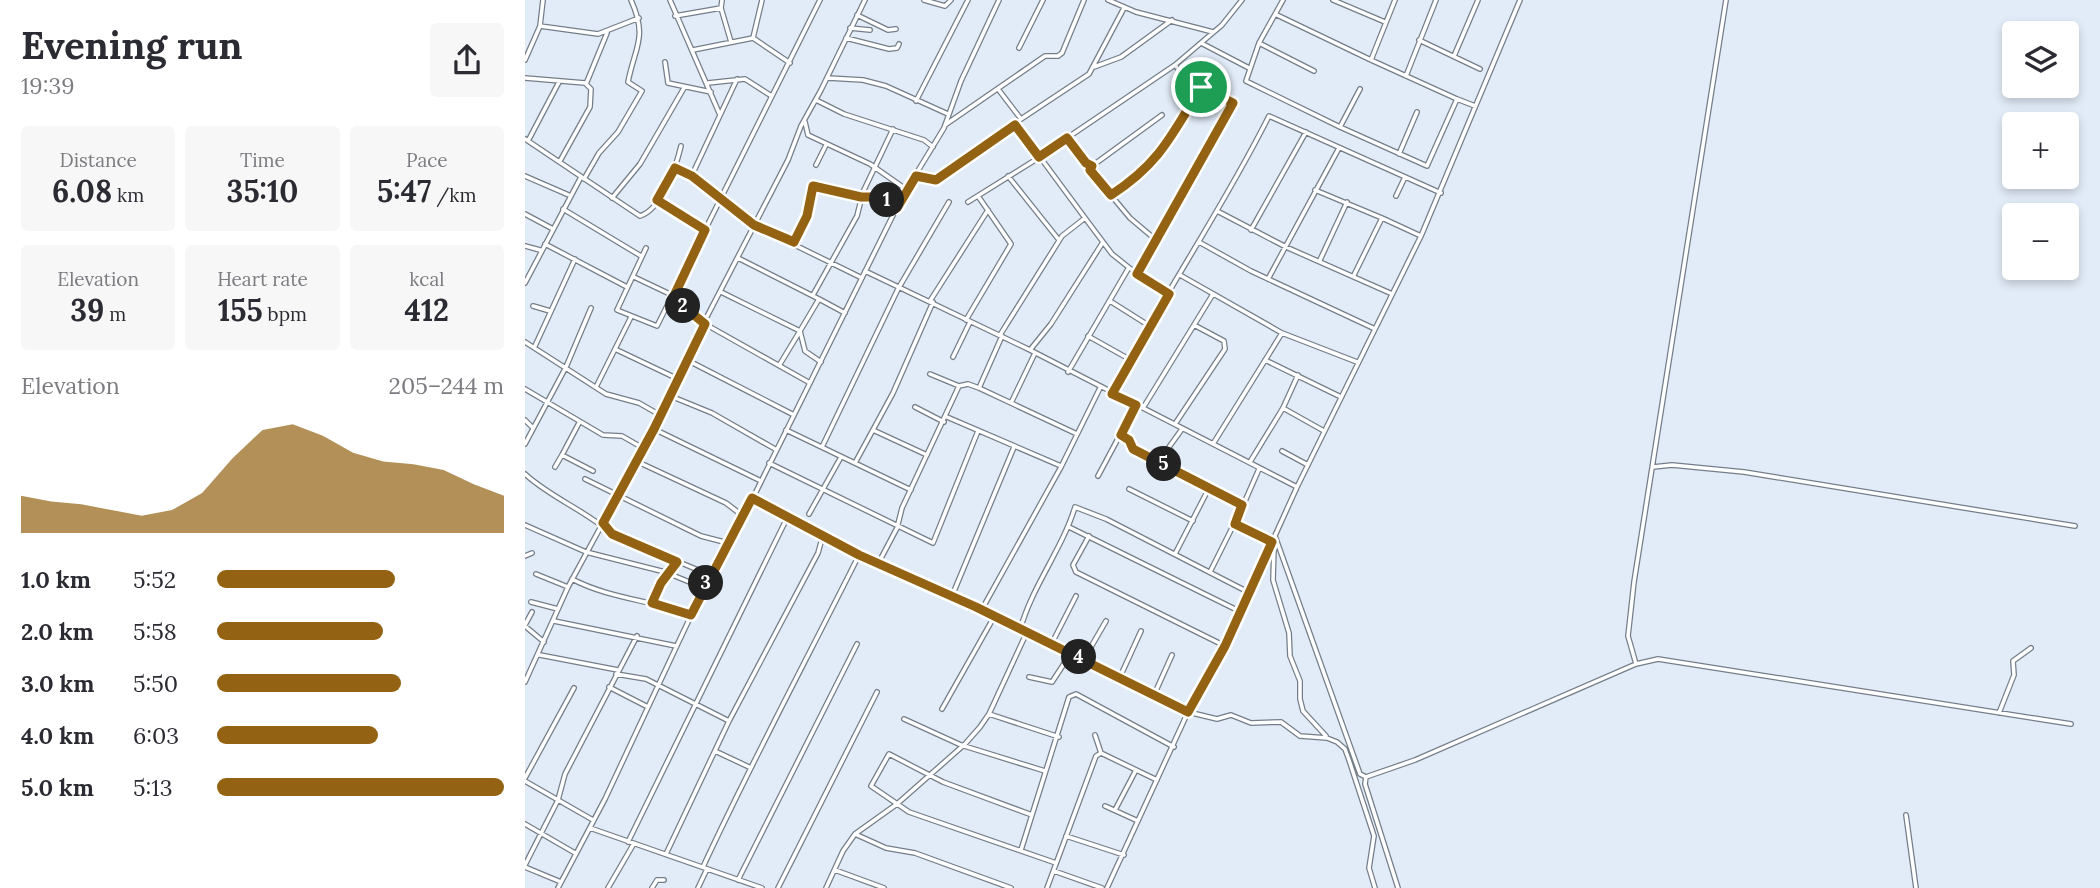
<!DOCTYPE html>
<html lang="en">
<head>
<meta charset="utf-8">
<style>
  :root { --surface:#fff; --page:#f7f7f7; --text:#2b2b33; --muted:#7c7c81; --accent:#936212 }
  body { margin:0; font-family:Lora,serif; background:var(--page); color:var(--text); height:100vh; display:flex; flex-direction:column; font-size:26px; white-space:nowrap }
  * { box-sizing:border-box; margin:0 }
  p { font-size:23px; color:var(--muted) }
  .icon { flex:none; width:38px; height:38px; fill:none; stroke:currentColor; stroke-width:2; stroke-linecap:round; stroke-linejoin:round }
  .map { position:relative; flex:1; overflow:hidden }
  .drawer { display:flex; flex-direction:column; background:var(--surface); width:525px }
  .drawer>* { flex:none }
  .tools { position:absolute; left:1477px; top:21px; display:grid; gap:14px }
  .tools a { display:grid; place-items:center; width:77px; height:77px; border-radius:7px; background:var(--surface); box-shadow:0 4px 10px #0003; font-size:35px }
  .pin { position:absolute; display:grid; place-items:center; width:60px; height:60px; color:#fff; margin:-30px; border:4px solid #fff; border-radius:50%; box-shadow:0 2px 7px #0007 }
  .km { position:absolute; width:35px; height:35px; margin:-18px; border-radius:50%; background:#222; color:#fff; font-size:19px; line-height:35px; text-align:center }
  .round { display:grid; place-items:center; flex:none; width:74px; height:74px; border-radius:7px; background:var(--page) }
  .headline { display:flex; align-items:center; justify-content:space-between; height:119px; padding:0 21px }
  h1 { font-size:38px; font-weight:700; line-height:52px }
  .stats { display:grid; grid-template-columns:repeat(3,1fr); gap:10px; height:119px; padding:7px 21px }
  .stats div { display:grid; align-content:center; border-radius:7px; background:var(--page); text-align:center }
  .stats b { font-size:30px; font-weight:700 }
  .stats small { font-size:19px; font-weight:400 }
  .stats p { font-size:19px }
  .chart { height:196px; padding:14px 21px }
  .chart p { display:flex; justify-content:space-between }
  .chart svg { width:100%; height:126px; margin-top:7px; fill:var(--accent); opacity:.7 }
  ul { padding:0 21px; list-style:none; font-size:23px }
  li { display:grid; grid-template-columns:112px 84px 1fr; align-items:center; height:52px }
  li i { height:18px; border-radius:9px; background:var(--accent) }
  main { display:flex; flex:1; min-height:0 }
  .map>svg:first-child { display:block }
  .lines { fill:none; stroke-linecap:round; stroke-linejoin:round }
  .minor-casing { stroke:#757e88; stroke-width:6 }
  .minor { stroke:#fff; stroke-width:3.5 }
  .route-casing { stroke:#fff; stroke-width:14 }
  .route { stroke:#936212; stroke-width:9 }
</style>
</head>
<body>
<main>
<section class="drawer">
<div class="headline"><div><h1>Evening run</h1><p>19:39</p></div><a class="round"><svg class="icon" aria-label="share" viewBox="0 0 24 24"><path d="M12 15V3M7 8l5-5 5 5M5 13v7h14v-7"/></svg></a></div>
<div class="stats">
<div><p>Distance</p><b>6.08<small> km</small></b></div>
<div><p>Time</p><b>35:10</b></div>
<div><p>Pace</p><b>5:47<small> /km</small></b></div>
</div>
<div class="stats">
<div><p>Elevation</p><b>39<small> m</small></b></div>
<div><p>Heart rate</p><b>155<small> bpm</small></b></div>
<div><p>kcal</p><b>412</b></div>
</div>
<div class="chart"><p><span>Elevation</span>205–244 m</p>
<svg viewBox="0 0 160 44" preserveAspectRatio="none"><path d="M0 44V31L10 33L20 34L30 36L40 38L50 36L60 30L70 18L80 8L90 6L100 10L110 16L120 19L130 20L140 22L150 27L160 31V44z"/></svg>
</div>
<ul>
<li><b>1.0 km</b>5:52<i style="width:62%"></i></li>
<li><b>2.0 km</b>5:58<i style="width:58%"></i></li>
<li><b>3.0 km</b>5:50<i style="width:64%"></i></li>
<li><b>4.0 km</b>6:03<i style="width:56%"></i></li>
<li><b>5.0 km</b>5:13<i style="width:100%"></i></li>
</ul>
</section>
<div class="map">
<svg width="1575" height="888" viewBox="0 0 1575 888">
  <rect width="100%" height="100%" fill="#e2ecf8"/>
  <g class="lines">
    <g class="minor-casing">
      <path id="minor" d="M145,0l50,115
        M197,0l-1,8 10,34
        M399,0l21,6 6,-6
        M583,0l28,12 77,20
        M758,0l-24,43 -13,38 94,46
        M808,0l52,22
        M332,15l31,15 8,-1
        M752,15l94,45
        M150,16l46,-8
        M15,26l58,8 41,-16
        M325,28l20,2
        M228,38l9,-38
        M321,38l43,11 8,-1 2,-4
        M894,40l61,29
        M734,43l55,28
        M678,44l46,24
        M494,48l24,-48
        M168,50l60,-12 37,25
        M929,56l24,-56
        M0,60l15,-34 3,-26
        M140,62l3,21 43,9
        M650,65l47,-40 20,-25
        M569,67l27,-10 51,-37
        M881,76l30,-76
        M0,78l60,5 6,6 -1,18 -30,54
        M303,78l35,2 23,6 62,28
        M183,83l37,-4 25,16
        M61,84l21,-51
        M473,89l23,30
        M835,89l-20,38 87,39 30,-67 -86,-39 24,-60
        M932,99l18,7
        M291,100l28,14 80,26 9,7
        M391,101l52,-101
        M637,115l-70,51 -6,-3 -19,-25 108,-73 10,13 48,25 -96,171 32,20
        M280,122l3,13 62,29 37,26
        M420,125l100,-69h13l4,-3 22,-53
        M490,125l25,32 27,-19
        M0,139l115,77c22,-7 36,-49 41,-70
        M3,141l31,-59
        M874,154l18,-42
        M291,165l10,-20
        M567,166l-2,4 40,48 26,22
        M150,168l17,8 62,49 108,53
        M167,175l45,-96
        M393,175l18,6 49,-38 104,-69 35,-66
        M0,176l46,20
        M483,176l51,64
        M59,179l15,-26 19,-21 24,-41 -14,-9c7,-36 20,-44 3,-82
        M790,190l67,28 -28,57
        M586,195c49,-32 61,-60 90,-108
        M871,196l9,-19
        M87,198l28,-34 44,-76
        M132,200l48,30
        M443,202l72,-45 45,61 -23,18 -62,99
        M38,209l78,47
        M694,212l67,35 104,46
        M0,214l28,15
        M560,218l27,36 25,20
        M857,218l39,18
        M726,230l55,-98
        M269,242l13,-26 3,-24 6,-8 26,10 39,3 16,11
        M674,242l52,29 122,57
        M20,244l82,43
        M0,246l15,4
        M121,248l-29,62 40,16 163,-326
        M213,258l81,41
        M795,260l27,-58
        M340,271l165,79 267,137
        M655,275l102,58 75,29
        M109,277l40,19
        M743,279l71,-131
        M0,283l56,-106
        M196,292l79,39 -20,33
        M288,295l44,-79 6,-24 30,-63
        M148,298l32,26 105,59
        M405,301l58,-91
        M585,301l38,24
        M8,306l17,5
        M441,320l45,-76 -33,-48
        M563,336l41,23
        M0,342l81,52 33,9 21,12
        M10,346l40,-87
        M92,350l59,28
        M505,350l21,-26 52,-82
        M428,357l17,-35
        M160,359l109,56
        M740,360l76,37
        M296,362l-16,-11 -5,-20 19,-32 26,14
        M543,372l60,-103
        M405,374l29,12 9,-2 11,4 98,46
        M71,387l35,-70
        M454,388l23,-52
        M0,389l78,46 19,1 21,12
        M587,394c48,-95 109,-182 157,-278l172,77
        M143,395l44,18 63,36
        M486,403l24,-50
        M390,407l29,15
        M618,408l70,-114
        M758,408l41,23
        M422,417l114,49
        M0,420l8,8
        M54,423l-17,32 31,16
        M650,424l50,-75 -1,-8 -30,-16
        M129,429l105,51
        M657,429l-23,32 83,44
        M261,430l125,60
        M348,430l54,25
        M597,435l7,5 4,9 26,12
        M0,444l41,-77 25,-59
        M688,444l69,-111
        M297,447l76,-158 51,-87
        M757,451l26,14
        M111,461l90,42 17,13
        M725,462l33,-54 15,-33
        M244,463l164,80 45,-112
        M330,463l38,-70 40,-91
        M30,467l7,-12
        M1128,467l19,-2 72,7 331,54
        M734,469l-24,55 36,18 3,6 -1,32 16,53 1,23 10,25v18l3,12 23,25
        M0,474c26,24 60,36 87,60l98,41
        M573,476l38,-71
        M60,479l116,57 27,7
        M604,489l64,32
        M227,498l107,57 117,52 212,105 29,7 14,-4 20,8 30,-1 19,14 27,2 10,4 8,7 4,11 25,76 -5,32 6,20
        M284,514l32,-57
        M0,525l61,27 79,20 39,16
        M544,527l170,84
        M564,536l-16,29 3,7 149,74
        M750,536l85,238 6,3
        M650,554l34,-66
        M0,556l7,-3
        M354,562l18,-34 5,-20 57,-122
        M685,572l24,-48
        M11,574l32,13
        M47,579c38,20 80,21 119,36
        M427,596l62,-149
        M6,602l27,7
        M127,603l9,-20 16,-21
        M456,611l80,-144 39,-79
        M29,621l122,25
        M0,625l7,-13
        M0,626l19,16
        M495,630c12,-44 42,-80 55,-123l31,12 142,73
        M527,643l24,-47
        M15,655l78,15
        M559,659l22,-38
        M1111,664l-8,-28 6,-54 92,-582
        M91,674l30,5 83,42
        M504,677l23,5 19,-29
        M595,677l21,-46
        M0,682l43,-95 86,-158 31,-70 103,-199 13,-34 20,-36 44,-90
        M84,687l37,19
        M629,695l18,-40
        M417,709l52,-92
        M1474,713l15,-38 -1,-14 18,-13
        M464,714l70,23
        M379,719l57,26 84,26
        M570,735l6,18
        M190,751l34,16
        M0,778l49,-90
        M0,781l68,39
        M580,806l33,15
        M590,810l21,-40
        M507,815l-89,-33 -54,-28 -18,32 38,26 147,51
        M1381,815l10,73
        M0,824l50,29
        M65,828l172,60
        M330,834l31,14 29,5 96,35
        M541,836l58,19
        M103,842l160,-326
        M496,850l48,-153 7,-3 98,53
        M141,854l63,-133 89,-168 5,-18
        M0,865l33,-65 7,-26 72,-138
        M0,867l36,15
        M178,867c49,-106 104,-208 156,-312
        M310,870l49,18
        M529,871l48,17
        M213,880l119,-236
        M33,888l47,-89 105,-224 34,-59 158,-319 42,-69 17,-47 38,-81
        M83,888l25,-43
        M127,888l5,-8h7
        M173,888l9,-19
        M253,888l99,-196
        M301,888l17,-37 12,-17 42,-30 68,-60 15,-17 9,-13 37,-80
        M522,888l49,-132 5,-3 56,27
        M582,888l81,-176 37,-66 72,-159 124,-251 99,-236
        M873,888l-33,-104 1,-7 49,-17 221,-96 22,-5 413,65"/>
    </g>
    <use href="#minor" class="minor"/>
  </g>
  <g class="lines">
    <g class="route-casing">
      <path id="route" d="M676,87l32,16 -96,171 32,20 -57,100 24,11 -15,30 8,5 4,9 109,56 -7,19 37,18 -47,104 -37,66 -212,-105 -117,-52 -107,-57 -61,117 -39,-12 9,-20 16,-21 -65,-28 -9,-11 51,-94 51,-105 -32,-26 32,-68 -48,-30 18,-32 17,8 62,49 40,17 13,-26 6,-30 48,11h20l16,11 19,-32 20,4 79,-55 24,32 28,-19 19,25 6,3 -2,4 21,25c49,-32 61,-60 90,-108z"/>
    </g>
    <use href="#route" class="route"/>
  </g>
</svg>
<div class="tools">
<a><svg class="icon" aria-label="layers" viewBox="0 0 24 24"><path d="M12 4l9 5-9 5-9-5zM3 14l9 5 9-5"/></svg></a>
<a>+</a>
<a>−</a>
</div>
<div class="pin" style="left:676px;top:87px;background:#1e9e55"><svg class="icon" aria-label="arrive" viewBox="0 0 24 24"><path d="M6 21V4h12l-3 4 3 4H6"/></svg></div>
<b class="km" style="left:362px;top:200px">1</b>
<b class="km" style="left:158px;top:306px">2</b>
<b class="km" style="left:181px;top:583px">3</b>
<b class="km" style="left:554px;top:657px">4</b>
<b class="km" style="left:639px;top:464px">5</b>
</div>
</main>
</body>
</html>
